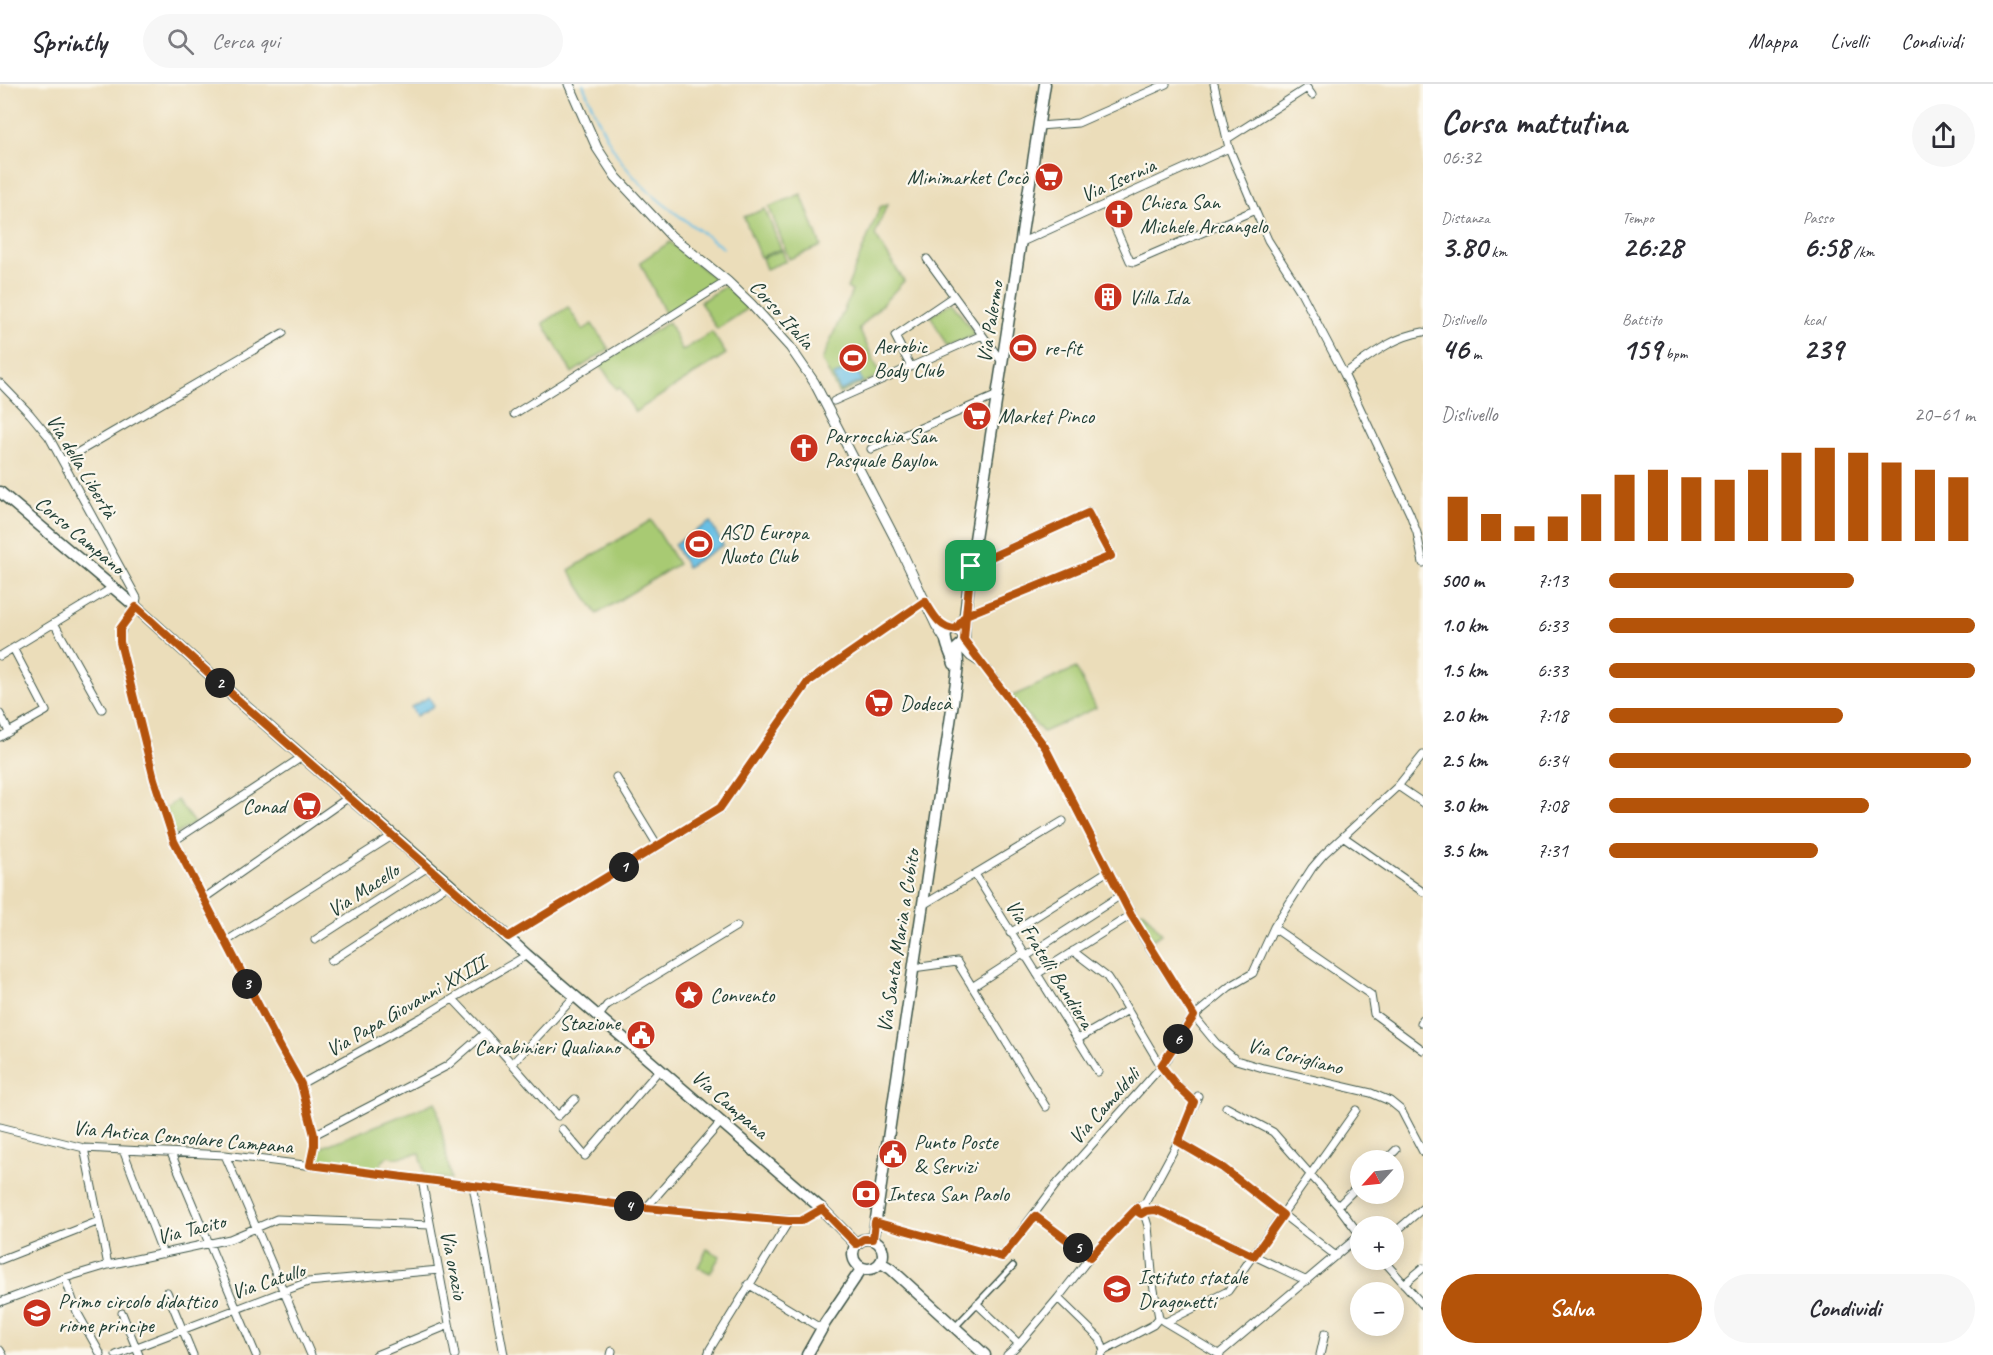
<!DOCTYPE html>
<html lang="it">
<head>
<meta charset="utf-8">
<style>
  :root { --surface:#fff; --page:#f7f7f7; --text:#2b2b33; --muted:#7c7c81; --line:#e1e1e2; --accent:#b45309 }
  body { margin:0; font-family:Caveat,sans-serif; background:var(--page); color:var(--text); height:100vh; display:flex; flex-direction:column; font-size:22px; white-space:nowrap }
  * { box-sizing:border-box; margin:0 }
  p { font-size:20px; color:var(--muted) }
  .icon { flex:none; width:33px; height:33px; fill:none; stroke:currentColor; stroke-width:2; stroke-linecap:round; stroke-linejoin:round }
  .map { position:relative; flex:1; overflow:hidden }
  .panel { display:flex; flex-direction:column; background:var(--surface); width:570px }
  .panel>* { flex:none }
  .needle { width:39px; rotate:243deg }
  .tools { position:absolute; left:1350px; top:1066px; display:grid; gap:12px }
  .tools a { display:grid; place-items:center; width:54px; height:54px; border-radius:50%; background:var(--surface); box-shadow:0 3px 15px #0003; font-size:30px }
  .pin { position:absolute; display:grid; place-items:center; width:51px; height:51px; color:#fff; margin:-26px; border-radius:12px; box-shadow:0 3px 9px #0006 }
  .km { position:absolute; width:30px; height:30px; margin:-15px; border-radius:50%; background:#222; color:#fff; font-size:16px; line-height:30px; text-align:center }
  .round { display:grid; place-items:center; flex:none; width:63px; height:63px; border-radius:32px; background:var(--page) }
  .overview { display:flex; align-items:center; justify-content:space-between; height:102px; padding:0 18px }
  h1 { font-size:33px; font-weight:800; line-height:45px }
  .figures { display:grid; grid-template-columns:repeat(3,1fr); gap:9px; height:102px; padding:6px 18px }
  .figures div { display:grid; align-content:center }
  .figures b { font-size:30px; font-weight:800 }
  .figures small { font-size:16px; font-weight:400 }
  .figures p { font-size:16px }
  .chart { height:168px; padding:12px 18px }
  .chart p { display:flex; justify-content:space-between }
  .chart svg { width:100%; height:108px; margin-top:6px; stroke:var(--accent); stroke-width:6 }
  .primary-button { display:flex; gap:12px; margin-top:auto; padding:12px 18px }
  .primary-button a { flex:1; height:69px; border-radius:36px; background:var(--accent); color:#fff; font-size:24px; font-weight:800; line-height:69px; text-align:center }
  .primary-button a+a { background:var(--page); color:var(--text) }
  ul { padding:0 18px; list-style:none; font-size:20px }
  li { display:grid; grid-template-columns:96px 72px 1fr; align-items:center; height:45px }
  li i { height:15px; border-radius:8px; background:var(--accent) }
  header { display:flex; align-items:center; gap:36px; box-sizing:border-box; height:84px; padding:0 30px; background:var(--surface); border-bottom:2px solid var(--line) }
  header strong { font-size:28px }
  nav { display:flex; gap:33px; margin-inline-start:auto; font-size:21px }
  .search { width:420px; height:54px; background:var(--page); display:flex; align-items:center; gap:15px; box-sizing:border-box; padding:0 21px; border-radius:33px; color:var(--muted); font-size:22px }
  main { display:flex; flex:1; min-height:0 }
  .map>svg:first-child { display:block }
  .green { fill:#a8ca73; stroke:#648454; stroke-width:1.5 }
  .water { fill:#68bfe5; stroke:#447e8c; stroke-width:1.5 }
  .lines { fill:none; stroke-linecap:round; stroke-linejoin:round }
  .stream { stroke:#68bfe5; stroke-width:2 }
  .pedestrian-casing { stroke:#3e5548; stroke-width:8 }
  .minor-casing { stroke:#3e5548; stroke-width:9 }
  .tertiary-casing { stroke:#3e5548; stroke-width:11 }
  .secondary-casing { stroke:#3e5548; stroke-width:13 }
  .pedestrian { stroke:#fff; stroke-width:5 }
  .minor { stroke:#fff; stroke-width:7 }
  .tertiary { stroke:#fff; stroke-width:9 }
  .secondary { stroke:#fff; stroke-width:10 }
  .route-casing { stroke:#fff; stroke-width:12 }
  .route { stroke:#b45309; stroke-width:8 }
  .labels { text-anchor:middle; stroke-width:4.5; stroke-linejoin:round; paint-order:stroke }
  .poi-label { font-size:21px; fill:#1f3d34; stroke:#fbf7ec; text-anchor:start }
  .street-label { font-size:21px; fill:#1f3d34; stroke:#fbf7ec }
</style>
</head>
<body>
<header>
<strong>Sprintly</strong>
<div class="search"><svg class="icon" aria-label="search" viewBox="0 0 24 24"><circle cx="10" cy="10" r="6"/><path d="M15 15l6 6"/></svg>Cerca qui</div>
<nav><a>Mappa</a><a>Livelli</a><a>Condividi</a></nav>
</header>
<main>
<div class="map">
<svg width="1423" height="1271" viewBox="0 0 1423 1271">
  <rect width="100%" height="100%" fill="#fbf7ec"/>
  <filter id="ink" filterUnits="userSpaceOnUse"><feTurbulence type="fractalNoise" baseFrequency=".0167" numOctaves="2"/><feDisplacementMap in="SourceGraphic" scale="12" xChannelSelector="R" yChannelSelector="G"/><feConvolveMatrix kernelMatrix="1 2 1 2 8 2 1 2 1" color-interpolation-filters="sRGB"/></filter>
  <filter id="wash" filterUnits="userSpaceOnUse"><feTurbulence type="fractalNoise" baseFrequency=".008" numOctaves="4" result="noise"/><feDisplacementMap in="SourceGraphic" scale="24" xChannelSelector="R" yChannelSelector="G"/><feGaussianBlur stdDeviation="1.35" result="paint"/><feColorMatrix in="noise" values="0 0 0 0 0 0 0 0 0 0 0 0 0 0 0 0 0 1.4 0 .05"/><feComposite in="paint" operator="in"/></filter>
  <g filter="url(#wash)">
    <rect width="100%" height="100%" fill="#ebddba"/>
    <path class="green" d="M801,110l20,52 -32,13 -20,-52z
      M887,120l-12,31 29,46 -45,48 22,46 -42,19 -17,-34 30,-69 -5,-3 33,-81z
      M765,125l16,40 -21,8 -16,-40z
      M670,158l49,40 -53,33 -26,-53z
      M782,166l4,11 -20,8 -4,-11z
      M725,202l24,22 -32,21 -17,-27z
      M952,218l23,33 -28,12 -16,-31z
      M568,223l15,23 9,-6 17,25 -37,24 -29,-50z
      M669,238l13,29 30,-19 14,22 -91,58 -16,-25 -3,2 -16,-25z
      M651,436l27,44 -81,50 -28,-44z
      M1076,584l20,40 -53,24 -33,-35z
      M177,716l17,23 -19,12 -10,-26z
      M1143,826l19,24 -10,6 -15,-26z
      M436,1018l15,77 -26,-2 -5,-24 -26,5 -6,-2 -7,7 -3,9 -60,-9 -1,-14z
      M707,1165l13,7 -10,17 -12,-6z"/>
    <path class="water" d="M856,282l6,15 -22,10 -7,-15z
      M710,438l13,23 -36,22 -13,-23z
      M429,613l5,9 -18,10 -5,-9z"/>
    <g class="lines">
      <path class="stream" d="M583,0c11,27 22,54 39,78 26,36 66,59 101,86"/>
    </g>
  </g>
  <g filter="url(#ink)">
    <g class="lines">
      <g class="pedestrian-casing">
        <path id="pedestrian" d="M954,1244l59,-62"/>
      </g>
      <g class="minor-casing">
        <path id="minor" d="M1214,0l15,64 26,62 13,30 33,52 43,82 66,140 7,19 6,30
          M1039,42l39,-3 88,-39
          M1227,55l80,-51 5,7
          M1105,120l25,57 4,1 121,-52
          M1022,158l207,-94
          M927,175l75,103
          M911,283l-16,-31 59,-40
          M1344,290c26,-18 48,-37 79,-42
          M0,299l30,31 19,23 88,161c-2,18 -18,23 -17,44l34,137 20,62 103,200 24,43 13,51v11l-4,19
          M834,317l148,-66
          M514,330l213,-133
          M871,365l127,-54
          M63,377l220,-128
          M966,531l145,-59 -23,-43 -117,52
          M54,539l48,86
          M964,556l81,107 97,188 52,81 22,27 20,17 27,8 108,25 19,8 11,9 22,42
          M961,563l9,10 8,5
          M0,572l112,-68
          M0,630l9,18
          M0,653l46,-26 -33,-63
          M616,693l42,69
          M1398,702l25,17
          M1344,753l79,55
          M174,757l128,-84
          M975,790l123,198
          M203,815l146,-102
          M923,821l140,-84
          M1274,844l97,67 3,19 49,36
          M1010,849l98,-62
          M508,853l212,-128 88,-127 117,-81
          M315,856l113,-73
          M225,858l167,-106
          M1073,867l34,26 10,15 44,74 16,20 17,16
          M1025,873l96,-62
          M331,877l118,-77
          M913,884l44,-6 89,145
          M1037,890l94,-59
          M972,903l51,-33
          M453,915l32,34
          M599,932l8,-11 130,-79
          M1421,939l2,-4
          M1078,955l50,-29
          M513,979l62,-67
          M301,1000l121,-67 105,-62
          M0,1043l84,21 141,7 421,53 155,13 21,-12
          M562,1045l23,27 75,-87
          M314,1051l133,-69 38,-33 73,83 17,-17
          M1178,1058l45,26 113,88
          M84,1064l24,117
          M123,1066l40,104
          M171,1069l85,202
          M225,1071l86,200
          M1385,1077l11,-11
          M422,1096l33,175
          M473,1102l31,169
          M1144,1121l34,-63 20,-46
          M1338,1122l22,-22
          M646,1124l75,-86
          M1146,1127v-5l-3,-2 -6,4 1,4 3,2 14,-4 9,3 143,68
          M1144,1129l4,13 5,58 6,34
          M1035,1132l55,41
          M875,1138l127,35 53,-71 112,-126 13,-26 14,-18 35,-29 24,-14 21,-46 38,-59 12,-14 74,-68 25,-31
          M1394,1149l29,-25
          M0,1176l99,-39
          M1383,1176l40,45
          M65,1194l12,34 24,43
          M748,1200l74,45
          M1404,1200l19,-16
          M167,1208l26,63
          M1058,1214l42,41 4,12 -3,4
          M0,1218l65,-24 43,-13 122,-26 47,-20 153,6
          M977,1220l42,40 39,-46 32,-41 47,-49
          M122,1229l17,42
          M1163,1237l57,34
          M1166,1238l62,-31 128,-181
          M0,1266l3,5
          M1104,1267l49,-26 6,-7
          M1219,1270l141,-119 -22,-29 -65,-74 -47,-25
          M116,1271l192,-73 131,-12
          M376,1271l73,-30
          M611,1271l1,-4
          M708,1271l2,-6 79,-128
          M1007,1271l12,-11
          M1320,1271l5,-22"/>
      </g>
      <g class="tertiary-casing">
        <path id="tertiary" d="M569,0l28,64 19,29 55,59 56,45 24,23 39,43 24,35 85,164 37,79 10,16"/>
      </g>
      <g class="secondary-casing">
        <path id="secondary" d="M0,408l136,115 111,101 202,176 78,71 295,254 34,35
          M957,564l7,-6v-17l7,-60 74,-481
          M954,580c-2,-8 -7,-16 -8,-24 -3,-12 12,-15 18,-3
          M853 1170a15 15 0 1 1 30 0a15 15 0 1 1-30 0Z
          M873,1155l83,-557 2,-18 -1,-16
          M881,1179l10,6 94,86
          M807,1271l18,-32 37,-55"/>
      </g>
      <use href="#pedestrian" class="pedestrian"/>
      <use href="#minor" class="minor"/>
      <use href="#tertiary" class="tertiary"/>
      <use href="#secondary" class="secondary"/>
    </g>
  </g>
  <g class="lines" filter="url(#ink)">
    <g class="route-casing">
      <path id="route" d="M971,482l-5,49 -10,14c-17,-1 -23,-15 -31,-28l-117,81 -88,126 -212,129 -261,-229 -111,-101 -16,22v13l34,137 20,62 103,200 24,43 13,51v11l-4,19 336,43 143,13h12l21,-12 34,35 8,-5h9l2,-17 127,35 33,-41 55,41 47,-49 1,4 3,2 5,-3 9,-1 9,3 90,43 29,-41 -60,-47 -45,-26 16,-40 -17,-16 -16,-20 33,-50 -63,-101 -86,-168 -81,-107 2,-25 145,-59 -23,-43 -117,53"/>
    </g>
    <use href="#route" class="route"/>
  </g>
  <defs>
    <g id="supermarket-disc" transform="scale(1.5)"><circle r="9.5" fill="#c8321e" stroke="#fbf7ec"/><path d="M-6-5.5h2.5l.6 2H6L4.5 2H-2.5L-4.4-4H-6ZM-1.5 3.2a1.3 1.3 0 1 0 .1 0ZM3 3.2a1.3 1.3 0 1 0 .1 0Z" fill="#fff"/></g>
    <g id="church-disc" transform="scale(1.5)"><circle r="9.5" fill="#c8321e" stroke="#fbf7ec"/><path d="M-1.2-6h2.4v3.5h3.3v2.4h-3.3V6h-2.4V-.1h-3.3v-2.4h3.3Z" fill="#fff"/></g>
    <g id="building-disc" transform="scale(1.5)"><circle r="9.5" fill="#c8321e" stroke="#fbf7ec"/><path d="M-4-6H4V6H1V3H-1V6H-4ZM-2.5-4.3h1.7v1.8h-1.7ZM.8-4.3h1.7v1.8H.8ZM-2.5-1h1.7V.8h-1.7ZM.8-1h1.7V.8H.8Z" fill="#fff"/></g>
    <g id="stadium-disc" transform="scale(1.5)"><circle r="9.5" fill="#c8321e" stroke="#fbf7ec"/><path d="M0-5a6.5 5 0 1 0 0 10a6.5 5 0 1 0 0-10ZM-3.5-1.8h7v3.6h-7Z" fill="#fff"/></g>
    <g id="sight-disc" transform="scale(1.5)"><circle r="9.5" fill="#c8321e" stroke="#fbf7ec"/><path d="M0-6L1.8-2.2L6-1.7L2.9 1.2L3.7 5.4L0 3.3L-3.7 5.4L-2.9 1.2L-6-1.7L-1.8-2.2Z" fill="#fff"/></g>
    <g id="civic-disc" transform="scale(1.5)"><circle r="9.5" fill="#c8321e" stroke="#fbf7ec"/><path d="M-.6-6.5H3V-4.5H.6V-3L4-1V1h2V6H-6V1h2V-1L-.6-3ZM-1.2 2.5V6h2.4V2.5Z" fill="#fff"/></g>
    <g id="bank-disc" transform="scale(1.5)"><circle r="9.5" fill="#c8321e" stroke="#fbf7ec"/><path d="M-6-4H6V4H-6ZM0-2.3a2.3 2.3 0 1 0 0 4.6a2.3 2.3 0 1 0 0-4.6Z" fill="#fff"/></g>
    <g id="school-disc" transform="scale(1.5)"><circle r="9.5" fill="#c8321e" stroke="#fbf7ec"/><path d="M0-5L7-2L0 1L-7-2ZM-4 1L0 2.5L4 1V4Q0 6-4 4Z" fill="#fff"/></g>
  </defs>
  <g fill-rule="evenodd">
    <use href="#supermarket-disc" x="1049" y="93"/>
    <use href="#church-disc" x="1119" y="130"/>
    <use href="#building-disc" x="1108" y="213"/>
    <use href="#stadium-disc" x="1023" y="264"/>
    <use href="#stadium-disc" x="853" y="274"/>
    <use href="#supermarket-disc" x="977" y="332"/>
    <use href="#church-disc" x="804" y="364"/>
    <use href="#stadium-disc" x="699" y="460"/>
    <use href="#supermarket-disc" x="879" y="619"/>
    <use href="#supermarket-disc" x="307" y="722"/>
    <use href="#sight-disc" x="689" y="911"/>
    <use href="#civic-disc" x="641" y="951"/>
    <use href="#civic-disc" x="893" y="1070"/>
    <use href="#bank-disc" x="866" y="1110"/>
    <use href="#school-disc" x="1117" y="1205"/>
    <use href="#school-disc" x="37" y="1229"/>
  </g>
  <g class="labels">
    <g class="poi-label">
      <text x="1028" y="100" text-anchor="end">Minimarket Cocò</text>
      <text x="1140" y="125">Chiesa San<tspan x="1140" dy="24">Michele Arcangelo</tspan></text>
      <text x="1129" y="220">Villa Ida</text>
      <text x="874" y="269">Aerobic<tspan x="874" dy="24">Body Club</tspan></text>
      <text x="1044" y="271">re-fit</text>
      <text x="998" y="339">Market Pinco</text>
      <text x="825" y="359">Parrocchia San<tspan x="825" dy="24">Pasquale Baylon</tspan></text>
      <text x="720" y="455">ASD Europa<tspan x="720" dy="24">Nuoto Club</tspan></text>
      <text x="900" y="626">Dodecà</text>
      <text x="286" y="729" text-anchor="end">Conad</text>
      <text x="710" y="918">Convento</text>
      <text x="620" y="946" text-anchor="end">Stazione<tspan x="620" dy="24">Carabinieri Qualiano</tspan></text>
      <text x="914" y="1065">Punto Poste<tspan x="914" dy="24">&amp; Servizi</tspan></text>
      <text x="887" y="1117">Intesa San Paolo</text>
      <text x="1138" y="1200">Istituto statale<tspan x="1138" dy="24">Dragonetti</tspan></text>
      <text x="58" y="1224">Primo circolo didattico<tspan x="58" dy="24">rione principe</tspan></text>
    </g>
    <g class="street-label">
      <text transform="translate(1118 96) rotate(-24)" y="7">Via Isernia</text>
      <text transform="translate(782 230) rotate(48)" y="7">Corso Italia</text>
      <text transform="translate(990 238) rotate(-81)" y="7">Via Palermo</text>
      <text transform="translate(82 382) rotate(59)" y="7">Via della Libertà</text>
      <text transform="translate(80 451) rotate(40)" y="7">Corso Campano</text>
      <text transform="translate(363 806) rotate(-33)" y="7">Via Macello</text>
      <text transform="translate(898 857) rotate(-81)" y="7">Via Santa Maria a Cubito</text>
      <text transform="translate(1050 880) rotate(58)" y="7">Via Fratelli Bandiera</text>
      <text transform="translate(406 922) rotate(-30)" y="7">Via Papa Giovanni XXIII</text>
      <text transform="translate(1295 972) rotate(14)" y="7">Via Corigliano</text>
      <text transform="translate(730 1020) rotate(41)" y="7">Via Campana</text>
      <text transform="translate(1104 1022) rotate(-48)" y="7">Via Camaldoli</text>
      <text transform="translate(183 1053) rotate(5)" y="7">Via Antica Consolare Campana</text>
      <text transform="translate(191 1145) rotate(-14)" y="7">Via Tacito</text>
      <text transform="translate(454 1181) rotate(79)" y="7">Via orazio</text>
      <text transform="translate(268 1197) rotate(-18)" y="7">Via Catullo</text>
    </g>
  </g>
</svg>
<div class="tools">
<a><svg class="needle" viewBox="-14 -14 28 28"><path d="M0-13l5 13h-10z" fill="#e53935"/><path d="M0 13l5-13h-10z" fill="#7c7c81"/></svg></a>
<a>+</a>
<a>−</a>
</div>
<div class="pin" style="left:971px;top:482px;background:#1e9e55"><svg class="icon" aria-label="arrive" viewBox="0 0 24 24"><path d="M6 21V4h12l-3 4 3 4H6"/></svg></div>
<b class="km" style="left:624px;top:783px">1</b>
<b class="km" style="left:220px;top:599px">2</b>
<b class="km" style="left:247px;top:900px">3</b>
<b class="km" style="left:629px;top:1122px">4</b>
<b class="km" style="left:1078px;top:1164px">5</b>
<b class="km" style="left:1178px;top:955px">6</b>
</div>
<section class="panel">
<div class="overview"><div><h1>Corsa mattutina</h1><p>06:32</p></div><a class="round"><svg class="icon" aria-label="share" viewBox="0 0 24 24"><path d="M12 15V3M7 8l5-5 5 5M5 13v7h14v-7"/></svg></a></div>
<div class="figures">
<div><p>Distanza</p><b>3.80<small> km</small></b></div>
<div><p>Tempo</p><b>26:28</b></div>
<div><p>Passo</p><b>6:58<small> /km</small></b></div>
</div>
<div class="figures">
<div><p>Dislivello</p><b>46<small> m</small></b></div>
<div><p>Battito</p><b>159<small> bpm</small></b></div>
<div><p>kcal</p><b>239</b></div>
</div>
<div class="chart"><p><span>Dislivello</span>20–61 m</p>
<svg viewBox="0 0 160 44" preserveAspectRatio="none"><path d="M5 44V26M15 44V33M25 44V38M35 44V34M45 44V25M55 44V17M65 44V15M75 44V18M85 44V19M95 44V15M105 44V8M115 44V6M125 44V8M135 44V12M145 44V15M155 44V18"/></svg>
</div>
<ul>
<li><b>500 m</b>7:13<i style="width:67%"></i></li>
<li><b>1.0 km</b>6:33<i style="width:100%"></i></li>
<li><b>1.5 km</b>6:33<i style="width:100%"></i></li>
<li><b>2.0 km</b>7:18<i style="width:64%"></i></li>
<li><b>2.5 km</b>6:34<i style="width:99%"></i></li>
<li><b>3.0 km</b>7:08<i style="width:71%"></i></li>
<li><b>3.5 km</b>7:31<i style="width:57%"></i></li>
</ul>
<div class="primary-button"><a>Salva</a><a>Condividi</a></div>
</section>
</main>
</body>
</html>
